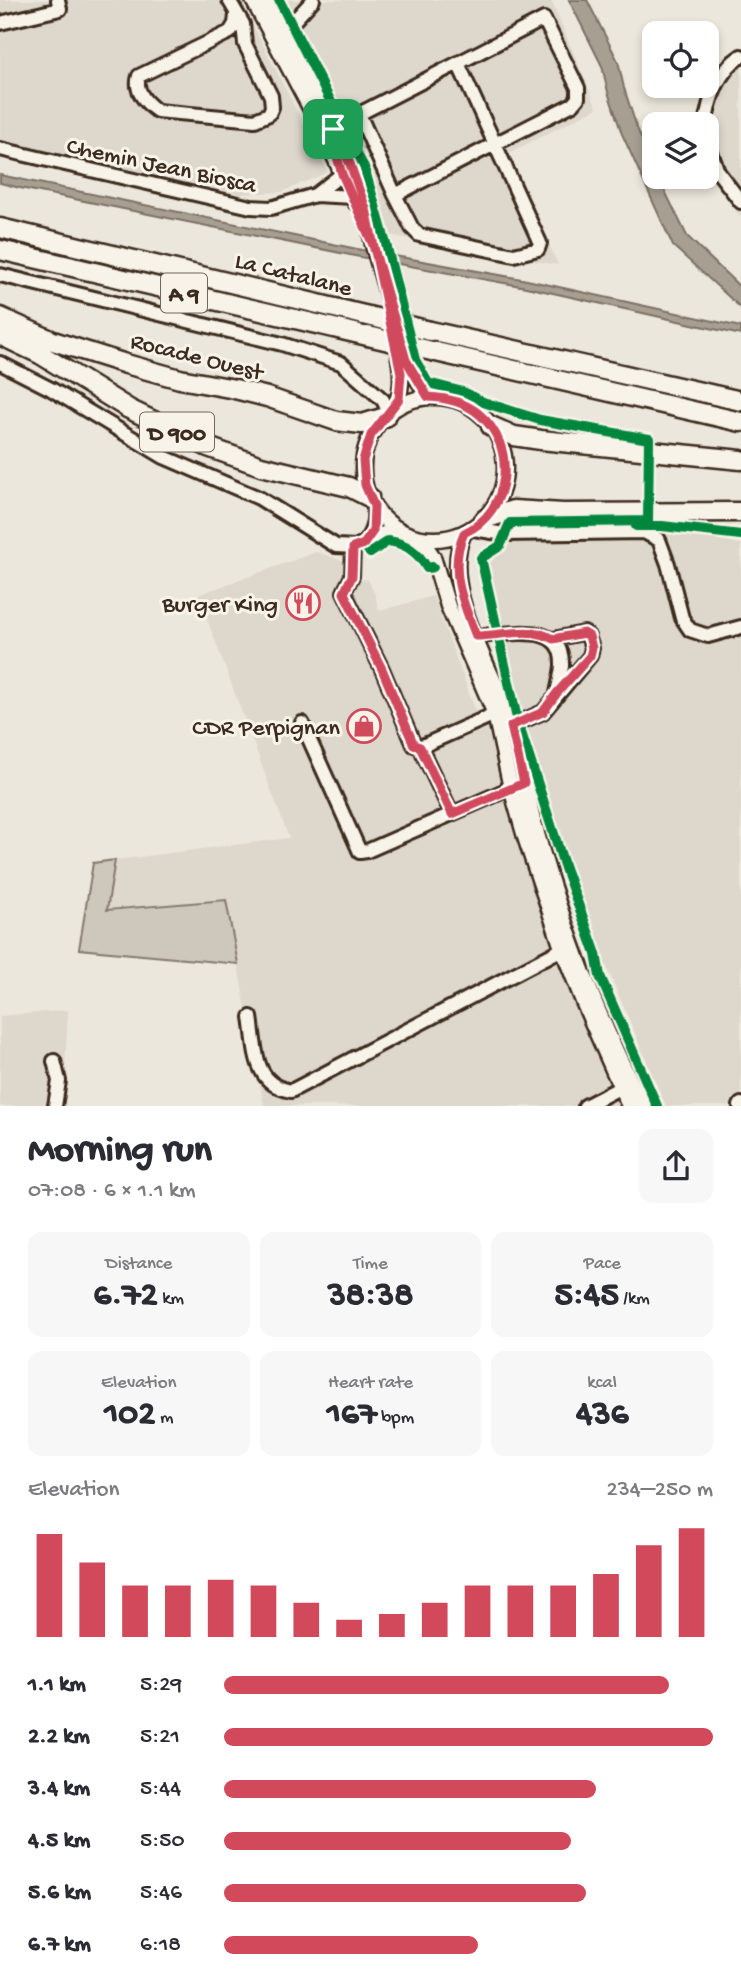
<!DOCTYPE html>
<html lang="en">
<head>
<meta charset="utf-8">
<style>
  :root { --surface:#fff; --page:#f7f7f7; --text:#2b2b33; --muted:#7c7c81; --accent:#d1495b }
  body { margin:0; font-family:"Gochi Hand",sans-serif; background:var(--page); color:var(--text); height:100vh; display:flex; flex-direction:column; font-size:26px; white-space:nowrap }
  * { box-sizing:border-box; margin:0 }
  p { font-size:23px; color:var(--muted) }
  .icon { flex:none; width:38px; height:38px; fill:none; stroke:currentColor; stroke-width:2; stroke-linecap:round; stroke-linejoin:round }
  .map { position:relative; height:1106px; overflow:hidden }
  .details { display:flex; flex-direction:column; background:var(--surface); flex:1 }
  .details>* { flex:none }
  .tools { position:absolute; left:642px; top:21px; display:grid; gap:14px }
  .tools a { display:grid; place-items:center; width:77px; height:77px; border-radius:14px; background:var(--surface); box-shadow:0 4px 10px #0003; font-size:35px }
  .pin { position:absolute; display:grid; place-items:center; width:60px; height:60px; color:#fff; margin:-30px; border-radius:14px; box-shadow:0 4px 10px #0006 }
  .round { display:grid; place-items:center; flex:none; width:74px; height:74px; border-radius:14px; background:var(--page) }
  .overview { display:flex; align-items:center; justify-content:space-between; height:119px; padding:0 28px }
  h1 { font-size:38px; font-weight:700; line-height:52px }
  .figures { display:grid; grid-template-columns:repeat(3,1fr); gap:10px; height:119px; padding:7px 28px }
  .figures div { display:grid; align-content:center; border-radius:14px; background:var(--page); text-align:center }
  .figures b { font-size:35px; font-weight:700 }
  .figures small { font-size:19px; font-weight:400 }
  .figures p { font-size:19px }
  .chart { height:196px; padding:14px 28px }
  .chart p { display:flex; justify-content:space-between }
  .chart svg { width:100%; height:126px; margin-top:7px; stroke:var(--accent); stroke-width:6 }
  ul { padding:0 28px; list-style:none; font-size:23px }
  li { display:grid; grid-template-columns:112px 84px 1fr; align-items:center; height:52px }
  li i { height:18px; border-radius:9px; background:var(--accent) }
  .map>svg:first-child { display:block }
  .built { fill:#ddd7cc }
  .green { fill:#cec8bc; stroke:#84796d; stroke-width:2 }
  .water { fill:#a89f93; stroke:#7c7064; stroke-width:2 }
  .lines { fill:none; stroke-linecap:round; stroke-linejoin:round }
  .minor-casing { stroke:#3b2a1e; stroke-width:18 }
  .major-casing { stroke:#3b2a1e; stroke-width:19 }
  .highway-casing { stroke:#3b2a1e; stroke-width:23 }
  .minor { stroke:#f7f3e8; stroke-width:12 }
  .major { stroke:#f7f3e8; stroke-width:14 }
  .highway { stroke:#f7f3e8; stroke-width:18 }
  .highway-bridge-casing { stroke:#3b2a1e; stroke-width:23; stroke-linecap:butt }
  .highway-bridge { stroke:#f7f3e8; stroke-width:18 }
  .cycleway-casing { stroke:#f7f3e8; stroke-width:15 }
  .cycleway { stroke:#00873e; stroke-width:10 }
  .route-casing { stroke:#fff; stroke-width:14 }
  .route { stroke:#d1495b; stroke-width:9 }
  .labels { text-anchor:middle; stroke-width:6; stroke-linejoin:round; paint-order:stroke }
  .shield { fill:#f7f3e8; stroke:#73665b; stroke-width:2 }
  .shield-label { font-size:23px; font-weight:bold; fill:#3b2a1e }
  .street-label { font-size:24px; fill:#3b2a1e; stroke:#f7f3e8 }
  .poi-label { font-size:24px; fill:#3b2a1e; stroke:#f7f3e8; text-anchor:end }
</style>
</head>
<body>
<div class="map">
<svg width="741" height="1106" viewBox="0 0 741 1106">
  <rect width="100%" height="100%" fill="#ece7dc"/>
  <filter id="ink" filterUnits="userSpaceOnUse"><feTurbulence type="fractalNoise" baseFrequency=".0143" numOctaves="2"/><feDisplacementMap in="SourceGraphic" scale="14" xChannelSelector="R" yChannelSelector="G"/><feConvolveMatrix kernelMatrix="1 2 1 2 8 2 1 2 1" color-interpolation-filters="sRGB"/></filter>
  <g filter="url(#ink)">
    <path class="built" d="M0,0h240l88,172 -46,20 -42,2 -240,-53z
      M283,0h268l46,108 -88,45 49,112 -169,-30 -22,-68z
      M741,45v172l-34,-43v-50h-11l-1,-4 12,-39z
      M513,526h141l87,18v562h-75l-60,-141 -75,-218 -43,-179z
      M316,552l28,9v22l24,-4 7,16 4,16 54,-15 45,121 8,-1 70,233 53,132 13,25h-358l-38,-205 -119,9 8,-50 174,-22 -91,-243z
      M68,1010l-5,96h-63v-90z"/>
    <path class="green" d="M115,860l-8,50 119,-10 12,64 -159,-15 14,-86z"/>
    <path class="water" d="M569,0h18l31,61 6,27 13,40 17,40v9h4l29,59 54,52v20l-68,-62 -51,-112 -14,-42 -6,-26z
      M0,175l362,75 165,30 214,47v8l-215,-48 -166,-30 -340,-69 -20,-5z"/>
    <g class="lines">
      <g class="minor-casing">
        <path id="minor" d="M229,0l14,24 2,20 26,52 1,11 -3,7 -14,6 -98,-9c-11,-8 -23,-20 -18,-35l91,-44 5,-8 1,-9
          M0,23l60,-14 -2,-9
          M277,31l14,-7 22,-24
          M706,124c2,-24 13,-54 35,-68
          M329,130l4,-1 26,-15 185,-95 34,69v10l-5,6 -178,91 -36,-81
          M707,141l11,31 23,30
          M0,149l251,58 20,1 44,-13
          M342,174l-27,21 38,2v-8
          M395,195l17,33 7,7 95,20 24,-6 2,-6 -82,-180
          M0,275l282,69 59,19 42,37 6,13
          M0,363l51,26 113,68 95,41 77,48 20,1 24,-13 20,-4
          M474,529l30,5 140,-2 15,8 9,24 14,54 8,12 18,6 33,-9
          M365,542c9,-13 10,-21 9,-36
          M353,548l-1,28 -8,16 38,77 32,76 6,2 75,-33 6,7
          M468,636c31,2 96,-20 94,30 -1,9 -3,18 -5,27
          M506,721l5,5 32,-14 47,-56 2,-8 -4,-12 -4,-3 -31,6
          M302,723l58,129 7,-1 153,-67
          M420,747l32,67
          M251,1017c5,32 2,67 40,74l279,-146
          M54,1061l5,20 -4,25
          M585,1106l42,-22
          M740,1106l1,-2"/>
      </g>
      <g class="major-casing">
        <path id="major" d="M253,0l71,134 31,68
          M267,0l83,164 16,45 7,36 33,115 22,37
          M363 468a71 71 0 1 1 142 0a71 71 0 1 1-142 0Z
          M393,409c10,-17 9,-33 6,-51
          M405,533l20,12 8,12 15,49 47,108 16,74 14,49 37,111 22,56 45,102
          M464,533c-26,55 30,137 47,191 10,33 14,66 23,99 26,95 63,195 109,283"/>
      </g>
      <g class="highway-casing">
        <path id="highway" d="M0,228l364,87
          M0,250l368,86
          M0,317l53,24 73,23 54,15 55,10 32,8 69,24 26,3 23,-7
          M430,331l311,70
          M0,335l40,19 89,55 79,38 53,19 88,21 20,10
          M436,352l305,70
          M491,426l23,10 27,4 200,20
          M485,519l28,-9 50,3 178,-1"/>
      </g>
      <use href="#minor" class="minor"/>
      <use href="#major" class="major"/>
      <use href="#highway" class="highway"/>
      <g class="highway-bridge-casing">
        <path id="highway-bridge" d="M364,315l66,16
          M368,336l68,16"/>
      </g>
      <use href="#highway-bridge" class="highway-bridge"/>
      <g class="cycleway-casing">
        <path id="cycleway" d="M279,0l53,104 8,21 24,42 22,77 29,116 13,23 35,9 20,10 57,18 109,19 -1,82 -138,2 -10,23 -19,12 37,165 47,145 31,86 4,22 57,130
          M636,526h26l79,9
          M364,544l6,9 18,-12c18,2 30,11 39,27l6,-1"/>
      </g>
      <use href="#cycleway" class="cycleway"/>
    </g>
  </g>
  <g class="lines" filter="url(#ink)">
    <g class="route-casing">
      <path id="route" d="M333,129l17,35 16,45 35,164 -2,26 -28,36 -8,25 2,25 9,21 -1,25 -9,13 -11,4 -1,28 -8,17 38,76 32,76 6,2 32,67 72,-31 -13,-57 32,-14 14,-19 33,-37 2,-8 -3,-12 -5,-3 -31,6c-20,-13 -53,-3 -77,-3 -13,-33 -28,-68 -12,-103 47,-21 54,-87 15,-119 -14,-12 -32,-16 -51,-17l-22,-37 -33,-115 -31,-71 -13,-44 4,-1"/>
    </g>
    <use href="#route" class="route"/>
  </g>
  <defs>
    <g id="restaurant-ring" transform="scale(1.75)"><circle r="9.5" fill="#f7f3e8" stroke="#d1495b" stroke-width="1.5"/><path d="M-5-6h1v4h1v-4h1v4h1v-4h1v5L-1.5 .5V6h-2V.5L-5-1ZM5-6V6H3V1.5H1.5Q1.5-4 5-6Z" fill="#d1495b"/></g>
    <g id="shop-ring" transform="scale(1.75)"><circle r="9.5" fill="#f7f3e8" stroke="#d1495b" stroke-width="1.5"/><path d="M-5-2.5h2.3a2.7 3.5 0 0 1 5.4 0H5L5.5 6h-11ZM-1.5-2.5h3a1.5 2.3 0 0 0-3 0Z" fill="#d1495b"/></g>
  </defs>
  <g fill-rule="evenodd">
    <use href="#restaurant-ring" x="303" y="603"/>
    <use href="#shop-ring" x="364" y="726"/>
  </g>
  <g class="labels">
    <g class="shield">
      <rect x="161" y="273.5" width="46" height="39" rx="5"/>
      <rect x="140" y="412.5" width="74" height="39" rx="5"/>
    </g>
    <g class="shield-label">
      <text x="184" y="301">A 9</text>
      <text x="177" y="440">D 900</text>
    </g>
    <g class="street-label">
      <text transform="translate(162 164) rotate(12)" y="8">Chemin Jean Biosca</text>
      <text transform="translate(294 273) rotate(14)" y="8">La Catalane</text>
      <text transform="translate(197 355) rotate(14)" y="8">Rocade Ouest</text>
    </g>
    <g class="poi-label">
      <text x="278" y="611">Burger King</text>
      <text x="340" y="734">CDR Perpignan</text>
    </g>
  </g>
</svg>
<div class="tools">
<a><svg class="icon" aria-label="locate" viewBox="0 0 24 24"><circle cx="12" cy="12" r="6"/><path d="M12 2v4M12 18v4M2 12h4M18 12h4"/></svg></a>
<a><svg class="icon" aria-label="layers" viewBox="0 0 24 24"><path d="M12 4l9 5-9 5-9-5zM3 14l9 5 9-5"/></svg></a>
</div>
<div class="pin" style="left:333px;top:129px;background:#1e9e55"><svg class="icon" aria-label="arrive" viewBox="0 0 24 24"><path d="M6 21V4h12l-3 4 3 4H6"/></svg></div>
</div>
<section class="details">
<div class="overview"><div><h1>Morning run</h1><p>07:08 · 6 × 1.1 km</p></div><a class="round"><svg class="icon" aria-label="share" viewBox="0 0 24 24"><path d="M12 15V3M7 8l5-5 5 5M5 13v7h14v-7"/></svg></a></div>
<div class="figures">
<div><p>Distance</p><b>6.72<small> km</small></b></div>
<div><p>Time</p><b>38:38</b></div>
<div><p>Pace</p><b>5:45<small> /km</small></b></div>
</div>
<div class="figures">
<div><p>Elevation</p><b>102<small> m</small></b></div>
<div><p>Heart rate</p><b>167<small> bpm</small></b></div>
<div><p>kcal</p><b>436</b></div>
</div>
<div class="chart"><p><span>Elevation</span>234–250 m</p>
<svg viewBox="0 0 160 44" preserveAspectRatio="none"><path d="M5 44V8M15 44V18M25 44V26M35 44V26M45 44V24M55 44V26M65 44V32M75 44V38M85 44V36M95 44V32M105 44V26M115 44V26M125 44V26M135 44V22M145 44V12M155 44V6"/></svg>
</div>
<ul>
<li><b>1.1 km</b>5:29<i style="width:91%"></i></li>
<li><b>2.2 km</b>5:21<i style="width:100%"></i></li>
<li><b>3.4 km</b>5:44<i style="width:76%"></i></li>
<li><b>4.5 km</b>5:50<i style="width:71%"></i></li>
<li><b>5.6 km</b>5:46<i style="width:74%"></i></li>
<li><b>6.7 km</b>6:18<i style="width:52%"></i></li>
</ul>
</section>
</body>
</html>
